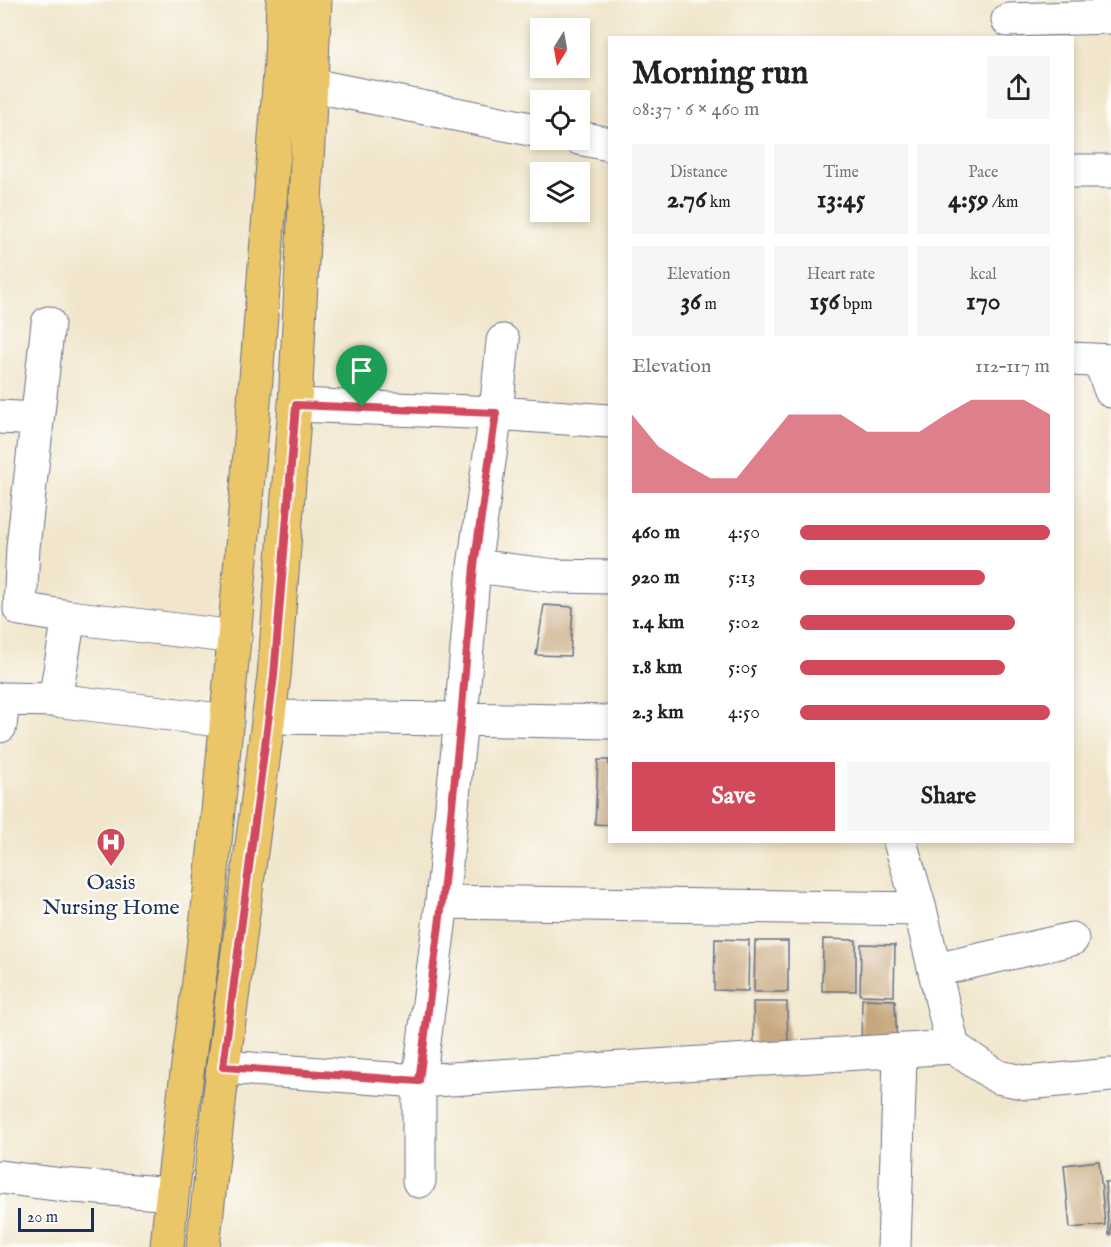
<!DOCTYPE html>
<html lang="en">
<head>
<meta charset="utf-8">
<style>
  :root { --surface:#fff; --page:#f6f6f6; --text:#222; --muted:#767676; --accent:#d1495b }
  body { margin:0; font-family:"IM FELL English",serif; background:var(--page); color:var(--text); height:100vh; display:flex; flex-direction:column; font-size:22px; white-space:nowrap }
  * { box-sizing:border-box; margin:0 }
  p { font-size:20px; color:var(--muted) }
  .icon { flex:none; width:33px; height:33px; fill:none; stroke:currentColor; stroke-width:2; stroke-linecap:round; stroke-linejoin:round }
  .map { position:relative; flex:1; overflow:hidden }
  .side { position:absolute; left:608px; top:36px; width:466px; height:807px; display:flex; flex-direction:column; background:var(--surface); border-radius:0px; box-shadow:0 3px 9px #0003 }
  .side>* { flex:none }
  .needle { width:39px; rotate:191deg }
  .buttons { position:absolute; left:530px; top:18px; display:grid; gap:12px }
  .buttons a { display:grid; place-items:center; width:60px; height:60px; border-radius:0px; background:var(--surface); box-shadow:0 3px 9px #0003; font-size:30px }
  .scale { position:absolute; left:18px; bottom:15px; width:76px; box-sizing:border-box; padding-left:6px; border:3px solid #1b2f5e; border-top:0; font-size:16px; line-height:21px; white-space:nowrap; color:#1b2f5e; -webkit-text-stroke:4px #fdfcf7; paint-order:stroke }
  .pin { position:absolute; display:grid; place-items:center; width:51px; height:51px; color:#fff; margin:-62px -26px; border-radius:50% 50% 50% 0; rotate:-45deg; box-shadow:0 0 6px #0007 }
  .pin .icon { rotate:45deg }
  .round { display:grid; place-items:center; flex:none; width:63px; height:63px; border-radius:0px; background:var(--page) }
  .overview { display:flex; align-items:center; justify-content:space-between; height:102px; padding:0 24px }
  h1 { font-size:33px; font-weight:800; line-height:45px }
  .stats { display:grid; grid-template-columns:repeat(3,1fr); gap:9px; height:102px; padding:6px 24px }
  .stats div { display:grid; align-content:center; border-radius:0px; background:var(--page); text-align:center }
  .stats b { font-size:26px; font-weight:800 }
  .stats small { font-size:16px; font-weight:400 }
  .stats p { font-size:16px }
  .chart { height:168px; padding:12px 24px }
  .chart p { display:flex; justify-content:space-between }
  .chart svg { width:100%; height:108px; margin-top:6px; fill:var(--accent); opacity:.7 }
  .primary-button { display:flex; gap:12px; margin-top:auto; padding:12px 24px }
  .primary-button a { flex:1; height:69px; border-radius:0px; background:var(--accent); color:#fff; font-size:24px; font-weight:800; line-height:69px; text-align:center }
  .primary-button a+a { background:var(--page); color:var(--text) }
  ul { padding:0 24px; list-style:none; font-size:20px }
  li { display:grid; grid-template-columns:96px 72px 1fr; align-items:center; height:45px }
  li i { height:15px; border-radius:8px; background:var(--accent) }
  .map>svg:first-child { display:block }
  .building { fill:#c7a77f }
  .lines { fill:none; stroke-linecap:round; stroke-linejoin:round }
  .minor-casing { stroke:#666f84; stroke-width:35 }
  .major-casing { stroke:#666f84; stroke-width:35 }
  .minor { stroke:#fff; stroke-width:33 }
  .major { stroke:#ebc669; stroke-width:33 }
  .route-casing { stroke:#fff; stroke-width:12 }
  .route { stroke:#d1495b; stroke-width:8 }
  .labels { text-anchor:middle; stroke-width:5; stroke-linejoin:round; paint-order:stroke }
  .poi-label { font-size:22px; fill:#1b2f5e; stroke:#fdfcf7 }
</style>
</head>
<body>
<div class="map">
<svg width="1111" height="1247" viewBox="0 0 1111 1247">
  <rect width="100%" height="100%" fill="#fdfcf7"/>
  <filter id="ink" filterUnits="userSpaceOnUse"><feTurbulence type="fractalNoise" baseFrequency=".0167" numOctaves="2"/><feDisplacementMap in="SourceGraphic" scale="12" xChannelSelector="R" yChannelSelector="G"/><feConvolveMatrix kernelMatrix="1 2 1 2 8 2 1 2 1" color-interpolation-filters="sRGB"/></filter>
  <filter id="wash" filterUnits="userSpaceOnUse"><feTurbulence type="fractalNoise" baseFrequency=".008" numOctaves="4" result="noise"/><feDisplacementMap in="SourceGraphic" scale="24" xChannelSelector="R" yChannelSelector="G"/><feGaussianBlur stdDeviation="1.35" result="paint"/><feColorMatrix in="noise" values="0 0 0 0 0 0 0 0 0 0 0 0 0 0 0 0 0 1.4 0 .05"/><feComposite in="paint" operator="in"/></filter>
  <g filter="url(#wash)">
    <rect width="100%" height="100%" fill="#f1e6cc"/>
    <g id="blocks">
      <path class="building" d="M544,605l29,2 -3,49 -34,-1z
        M598,760h11v65l-14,-1z
        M715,939l34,1 -1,51 -34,-1z
        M823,939l33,1v51h-34z
        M755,941h33v51h-34z
        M861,944l34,1 -1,51 -34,-1z
        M862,999l33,1 2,46 -36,3z
        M753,1002h34l1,44 -34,-1z
        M1099,1161l6,64 -35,3 -6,-63z
        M1105,1182h6v53h-2z"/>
    </g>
  </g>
  <g filter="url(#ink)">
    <use href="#blocks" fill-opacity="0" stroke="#666f84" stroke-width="1.5"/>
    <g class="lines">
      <g class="minor-casing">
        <path id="minor" d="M1008,20l103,-3
          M284,76l27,9 229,46
          M579,138l30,6
          M1072,171h39
          M48,323l-25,224 -3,62 49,8 166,20
          M503,341l-7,72 -22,153 -13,153 -19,183 478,7 -20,-67
          M1072,359l39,2
          M1100,361l11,30
          M295,405l201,8 113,8
          M0,417l37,2
          M474,566l82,10 53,1
          M55,700l14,-83
          M268,717l193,2 148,3
          M0,726l3,-27 52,1 172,21
          M935,970l137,-31
          M953,1047l45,30 29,6 84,-8
          M223,1067l196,14 23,-179
          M0,1177l63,8 108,9
          M419,1181v-100l534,-34 -33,-138
          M894,1247l6,-189"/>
      </g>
      <g class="major-casing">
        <path id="major" d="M167,1247c11,-125 32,-249 45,-375 27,-270 48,-540 69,-811l2,-61
          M203,1247l20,-180 51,-391 21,-271 20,-405"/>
      </g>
      <use href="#minor" class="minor"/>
      <use href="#major" class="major"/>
    </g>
  </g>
  <g class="lines" filter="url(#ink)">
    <g class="route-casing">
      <path id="route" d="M296,405l200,8 -22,153 -13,153 -19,183 -23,179 -196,-14 51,-391z"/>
    </g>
    <use href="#route" class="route"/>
  </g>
  <defs>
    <g id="hospital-pin" transform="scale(1.5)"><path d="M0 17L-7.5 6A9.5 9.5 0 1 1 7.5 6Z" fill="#d1495b" stroke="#fdfcf7"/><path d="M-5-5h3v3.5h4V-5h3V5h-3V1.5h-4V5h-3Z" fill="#fff"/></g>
  </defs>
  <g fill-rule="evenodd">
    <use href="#hospital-pin" x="111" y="842"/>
  </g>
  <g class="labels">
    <g class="poi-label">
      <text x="111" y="889">Oasis<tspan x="111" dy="25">Nursing Home</tspan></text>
    </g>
  </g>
</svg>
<div class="buttons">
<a><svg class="needle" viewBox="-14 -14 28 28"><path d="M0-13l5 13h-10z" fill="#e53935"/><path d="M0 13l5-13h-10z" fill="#767676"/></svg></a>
<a><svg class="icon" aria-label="locate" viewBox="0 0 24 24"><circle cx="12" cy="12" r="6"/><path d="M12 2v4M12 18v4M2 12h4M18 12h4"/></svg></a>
<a><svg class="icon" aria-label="layers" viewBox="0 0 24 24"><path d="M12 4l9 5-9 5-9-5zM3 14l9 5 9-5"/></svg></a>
</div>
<div class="scale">20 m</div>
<div class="pin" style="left:362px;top:407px;background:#1e9e55"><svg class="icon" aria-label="arrive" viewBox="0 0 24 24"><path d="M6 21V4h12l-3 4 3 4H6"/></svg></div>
<section class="side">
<div class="overview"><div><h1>Morning run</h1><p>08:37 · 6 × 460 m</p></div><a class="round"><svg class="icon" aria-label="share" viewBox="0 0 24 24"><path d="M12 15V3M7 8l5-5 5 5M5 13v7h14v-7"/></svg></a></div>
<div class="stats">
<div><p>Distance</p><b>2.76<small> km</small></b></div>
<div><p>Time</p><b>13:45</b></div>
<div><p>Pace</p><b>4:59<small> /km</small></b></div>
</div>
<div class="stats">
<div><p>Elevation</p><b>36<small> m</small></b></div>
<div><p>Heart rate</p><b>156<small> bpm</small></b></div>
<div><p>kcal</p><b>170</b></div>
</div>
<div class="chart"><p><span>Elevation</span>112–117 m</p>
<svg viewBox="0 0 160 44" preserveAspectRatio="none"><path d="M0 44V12L10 25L20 32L30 38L40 38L50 25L60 12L70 12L80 12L90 19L100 19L110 19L120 12L130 6L140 6L150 6L160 12V44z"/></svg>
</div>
<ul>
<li><b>460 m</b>4:50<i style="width:100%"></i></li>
<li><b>920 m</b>5:13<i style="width:74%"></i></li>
<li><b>1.4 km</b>5:02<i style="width:86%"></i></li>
<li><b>1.8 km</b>5:05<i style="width:82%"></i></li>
<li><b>2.3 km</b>4:50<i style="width:100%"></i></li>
</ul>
<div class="primary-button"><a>Save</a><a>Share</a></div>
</section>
</div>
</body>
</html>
